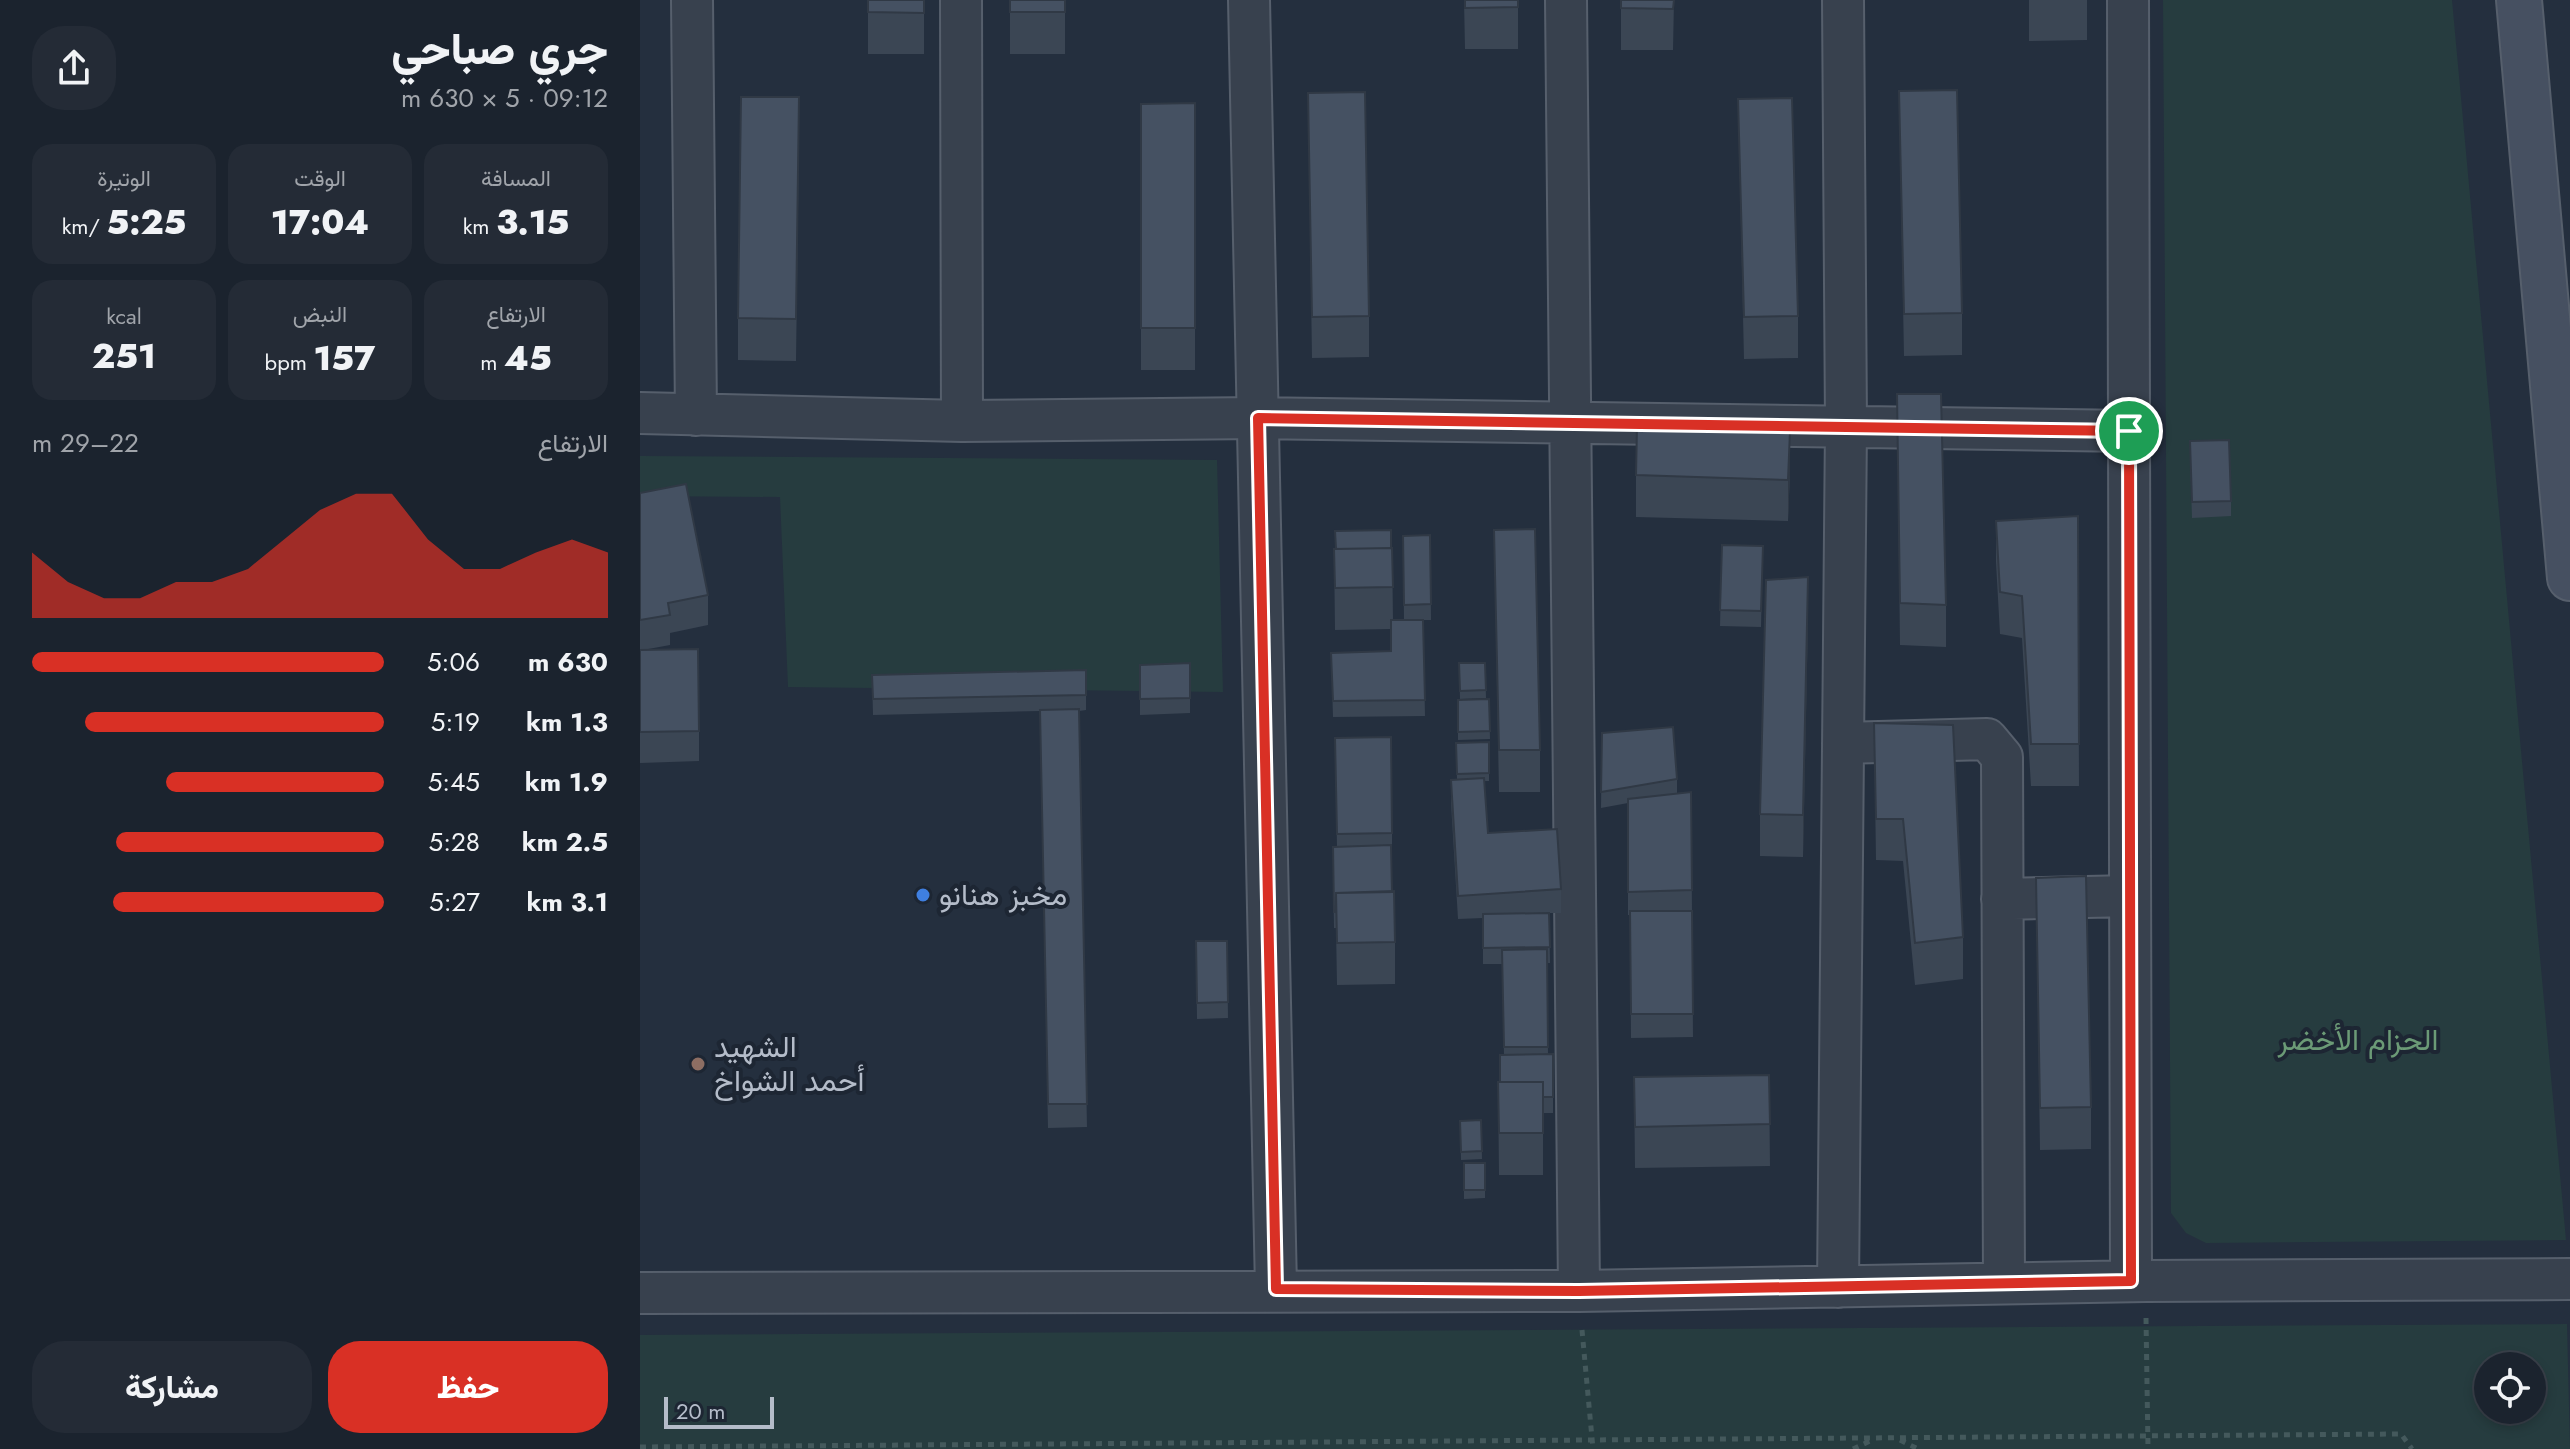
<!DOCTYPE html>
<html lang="ar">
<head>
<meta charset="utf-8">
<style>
  :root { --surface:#1b232e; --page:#242b36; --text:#f1f3f6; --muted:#a0a4aa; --line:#39404a; --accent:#d93025 }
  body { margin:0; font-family:Jost,Vazirmatn,sans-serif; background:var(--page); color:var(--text); direction:rtl; height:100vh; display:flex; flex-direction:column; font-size:30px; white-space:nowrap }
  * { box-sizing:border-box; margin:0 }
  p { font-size:26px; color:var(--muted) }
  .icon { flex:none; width:44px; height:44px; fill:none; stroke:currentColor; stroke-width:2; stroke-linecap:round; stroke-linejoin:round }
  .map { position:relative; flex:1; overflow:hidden; direction:ltr }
  .panel { display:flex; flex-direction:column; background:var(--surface); width:640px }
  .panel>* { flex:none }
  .buttons { position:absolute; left:1834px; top:1352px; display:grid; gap:16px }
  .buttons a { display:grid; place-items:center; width:72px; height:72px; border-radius:50%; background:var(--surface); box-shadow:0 4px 12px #0003,0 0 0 2px var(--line); font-size:40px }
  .scale { position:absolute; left:24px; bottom:20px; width:110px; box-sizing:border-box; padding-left:8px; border:4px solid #b4bcc9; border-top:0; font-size:22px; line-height:28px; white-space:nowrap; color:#b4bcc9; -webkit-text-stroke:6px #1d2633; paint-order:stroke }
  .pin { position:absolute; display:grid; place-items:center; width:68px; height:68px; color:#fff; margin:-34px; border:4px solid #fff; border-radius:50%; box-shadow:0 2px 8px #0007 }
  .round { display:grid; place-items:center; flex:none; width:84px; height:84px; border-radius:32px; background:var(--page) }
  .summary { display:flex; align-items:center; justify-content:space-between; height:136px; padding:0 32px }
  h1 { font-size:44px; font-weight:800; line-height:60px }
  .metrics { display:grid; grid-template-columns:repeat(3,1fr); gap:12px; height:136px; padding:8px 32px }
  .metrics div { display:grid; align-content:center; border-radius:20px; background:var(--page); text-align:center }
  .metrics b { font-size:34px; font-weight:800 }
  .metrics small { font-size:22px; font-weight:400 }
  .metrics p { font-size:22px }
  .chart { height:224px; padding:16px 32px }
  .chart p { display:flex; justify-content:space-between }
  .chart svg { width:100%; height:144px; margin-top:8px; fill:var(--accent); opacity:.7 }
  .cta { display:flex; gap:16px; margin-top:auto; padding:16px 32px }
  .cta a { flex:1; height:92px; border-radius:32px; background:var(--accent); color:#fff; font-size:32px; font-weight:800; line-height:92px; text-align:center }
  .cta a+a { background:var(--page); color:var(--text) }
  ul { padding:0 32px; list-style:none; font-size:26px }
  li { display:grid; grid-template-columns:128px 96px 1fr; align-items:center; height:60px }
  li i { height:20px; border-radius:10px; background:var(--accent) }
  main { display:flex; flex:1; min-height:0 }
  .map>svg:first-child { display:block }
  .green { fill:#263c3f; fill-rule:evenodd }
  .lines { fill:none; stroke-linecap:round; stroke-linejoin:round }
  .street-casing { stroke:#565f6c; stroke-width:44 }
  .secondary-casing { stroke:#565f6c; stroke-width:48 }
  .path { stroke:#44595c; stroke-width:5; stroke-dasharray:6 6; stroke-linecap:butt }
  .street { stroke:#38414e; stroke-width:40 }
  .secondary { stroke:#465061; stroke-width:44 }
  .wall { fill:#3b4654 }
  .shaded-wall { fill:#303945 }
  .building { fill:#455162; stroke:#303945; stroke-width:2 }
  .route-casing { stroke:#fff; stroke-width:16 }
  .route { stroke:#d93025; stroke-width:10 }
  .shop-dot { fill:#3f7fe0; stroke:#1d2633; stroke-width:3 }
  .education-dot { fill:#8d6e63; stroke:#1d2633; stroke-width:3 }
  .labels { text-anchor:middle; stroke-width:8; stroke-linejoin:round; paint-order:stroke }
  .poi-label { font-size:30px; fill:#b4bcc9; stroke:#1d2633; text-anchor:start }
  .park-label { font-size:30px; fill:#6b9a76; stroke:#1d2633 }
</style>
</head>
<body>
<main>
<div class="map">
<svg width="1930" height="1449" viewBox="0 0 1930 1449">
  <rect width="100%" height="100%" fill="#242f3e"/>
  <path class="green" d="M1523,0h289l114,1240 -360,3 -20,-10 -15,-20z
    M0,456l577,4 6,232 -435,-5 -8,-190 -140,-1z
    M1927,1324l3,125h-1930v-114zM1848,1366h44v44h-44z"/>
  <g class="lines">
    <g class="street-casing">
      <path id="street" d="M52,0l4,415
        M321,0l1,421
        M609,0l27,1289
        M926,0l13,1291
        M1488,0l3,1281
        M0,413l322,8 296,-3 871,13
        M1203,743l144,-4 15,18 2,526
        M1362,899l128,-3
        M1198,1287l8,-862 -3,-425
        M0,1293l939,-2 567,-10 424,-2"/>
    </g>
    <g class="secondary-casing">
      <path id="secondary" d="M1879,0l51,578"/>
    </g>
    <path class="path" d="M1506,1318l2,131
      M942,1330l11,119
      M1260,1440l18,9
      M0,1447l1761,-13 11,15
      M1213,1449l17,-8"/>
    <use href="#street" class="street"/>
    <use href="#secondary" class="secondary"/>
  </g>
  <path class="wall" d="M228,0h56v54h-56z
    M370,0h55v54h-55z
    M824,0h54v49h-53z
    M981,0h53l-1,50h-52z
    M1389,0h58v40l-58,1z
    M1259,91l63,222v42l-58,1z
    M668,93l61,223v41l-57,1z
    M1098,99l60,217v42l-54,1z
    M555,103v267h-54v-266z
    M159,139l-3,222 -58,-1v-42z
    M1257,394l49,211v42l-46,-2z
    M1550,457l41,44v15l-39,2z
    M1150,472l-2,49 -152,-4v-42z
    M0,493l68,102v30l-38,8v12l-27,5 56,81v30l-59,2z
    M1438,516l1,270h-48l-9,-148 -22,-4 -4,-72v-41z
    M854,530l46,220v42h-41z
    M790,535l1,85h-8l2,96 -92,1 -2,-64 60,-2v-22l-56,1 -1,-81 58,-1 1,72h11l-1,-84z
    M1082,545l41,1 -2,81 -41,-1z
    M1168,618l-5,239 -43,-1v-42z
    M550,663v50l-50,2v-50z
    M819,663h26l1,35 -26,1z
    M446,670v40l-7,1 8,416 -39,1 -8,-417 -167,4 -1,-40z
    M849,699l1,40 -32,1v-40z
    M1234,723l89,214v42l-48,6 -12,-124 -27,-1z
    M962,733l75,46v14l14,-1 2,245 -62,1 -1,-123h-2v-112l-27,5z
    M695,738l57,95v16h-1l1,43 3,50v42l-58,1 -1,-57h-2l-1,-65 4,-16z
    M849,742v39h-5l4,52 73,56v24h-12l1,50h-3l1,91h5v59h-10v62h-44l-1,-93h2l4,-27 -2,-91h-19v-46l-25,1 -7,-116v-23l6,-1 -1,-36z
    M1396,878l55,229v42l-51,1z
    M556,941h31l1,77 -31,1z
    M1129,1075l1,91 -135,2 -1,-91z
    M841,1120l1,39 -21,1 -1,-39z
    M824,1163h21v35l-21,1z"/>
  <path class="shaded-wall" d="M1150,431v41l-2,49v-41z
    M1168,577v41l-5,239v-42z"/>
  <path class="building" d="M228,0h56v13l-56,-1z
    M370,0h55v12h-55z
    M825,0h53v7l-53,1z
    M981,0h53l-1,9 -52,-1z
    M1317,90l5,223 -58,1 -5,-223z
    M725,92l4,224 -57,1 -4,-224z
    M101,97h58l-3,222 -58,-1z
    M1152,98l6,218 -54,1 -6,-218z
    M555,103v225h-54v-224z
    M1257,394h44l5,211 -46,-2z
    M997,426l153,5 -2,49 -152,-5z
    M1589,440l2,61 -39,1 -2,-61z
    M46,484l22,111 -40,8 2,12 -30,5v-127z
    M1438,516l1,228h-48l-9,-148 -22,-4 -4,-71z
    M895,529l5,221h-41l-5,-220z
    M751,530v18l-55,1 -1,-18z
    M790,535l1,69 -27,1 -1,-69z
    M1082,545l41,1 -2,65 -41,-1z
    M752,548l1,39 -58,1 -1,-39z
    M1168,577l-5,238 -43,-1 6,-234z
    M751,620h32l2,80 -92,1 -2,-48 60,-2z
    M58,649l1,82 -59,1v-82z
    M550,663v35l-50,1v-34z
    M819,663h26l1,27 -26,1z
    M446,670v25l-213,4 -1,-24z
    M849,699l1,32 -32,1v-32z
    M439,709l8,395h-39l-8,-394z
    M1234,723l79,2 10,212 -48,6 -12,-124h-27z
    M1033,727l4,52 -76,13 1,-59z
    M751,737l1,96 -55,1 -2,-96z
    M849,742v31l-32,1 -1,-31z
    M844,778l4,55 69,-4 4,60 -103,7 -7,-116z
    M1051,792l1,98 -64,2v-93z
    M751,845l1,47 -56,1v19h-2l-1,-65z
    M1446,876l5,231 -51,1 -4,-230z
    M754,891l1,51 -58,1 -1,-50z
    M990,911h62l1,103h-62z
    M909,913l1,34 -67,1v-34z
    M556,941h31l1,61 -31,1z
    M907,949l1,98h-44l-2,-97z
    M913,1054v43h-10v-15h-43v-27z
    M1129,1075l1,49 -135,3 -1,-50z
    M858,1082h45v51h-44z
    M841,1120l1,31 -21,1 -1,-31z
    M824,1163h21v27h-21z"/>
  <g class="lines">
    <g class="route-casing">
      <path id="route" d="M618,418c290,7 581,7 871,13l2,850 -552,10 -303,-2z"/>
    </g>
    <use href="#route" class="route"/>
  </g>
  <circle class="shop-dot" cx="283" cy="895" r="8"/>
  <circle class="education-dot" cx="58" cy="1064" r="8"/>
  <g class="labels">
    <g class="poi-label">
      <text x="299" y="905">مخبز هنانو</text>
      <text x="74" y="1057">الشهيد<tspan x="74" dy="34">أحمد الشواخ</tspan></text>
    </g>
    <g class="park-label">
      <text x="1718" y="1050">الحزام الأخضر</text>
    </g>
  </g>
</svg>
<div class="buttons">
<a><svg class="icon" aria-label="locate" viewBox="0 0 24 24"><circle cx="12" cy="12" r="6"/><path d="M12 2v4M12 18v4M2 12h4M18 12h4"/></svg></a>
</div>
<div class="scale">20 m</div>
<div class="pin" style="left:1489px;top:431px;background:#1e9e55"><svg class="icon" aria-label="arrive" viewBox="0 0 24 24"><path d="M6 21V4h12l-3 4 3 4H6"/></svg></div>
</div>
<section class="panel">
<div class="summary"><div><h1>جري صباحي</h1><p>09:12 · 5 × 630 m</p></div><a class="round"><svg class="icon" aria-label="share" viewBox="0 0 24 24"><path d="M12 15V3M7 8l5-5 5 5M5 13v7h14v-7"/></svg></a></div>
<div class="metrics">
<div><p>المسافة</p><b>3.15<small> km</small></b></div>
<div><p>الوقت</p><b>17:04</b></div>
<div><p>الوتيرة</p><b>5:25<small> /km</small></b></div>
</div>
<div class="metrics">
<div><p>الارتفاع</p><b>45<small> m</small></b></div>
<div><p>النبض</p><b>157<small> bpm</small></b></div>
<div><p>kcal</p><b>251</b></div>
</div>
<div class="chart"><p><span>الارتفاع</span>22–29 m</p>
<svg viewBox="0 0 160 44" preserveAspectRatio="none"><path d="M0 44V24L10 33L20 38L30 38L40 33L50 33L60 29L70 20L80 11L90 6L100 6L110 20L120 29L130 29L140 24L150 20L160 24V44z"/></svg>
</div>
<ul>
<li><b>630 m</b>5:06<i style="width:100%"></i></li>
<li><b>1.3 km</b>5:19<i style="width:85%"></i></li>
<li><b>1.9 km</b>5:45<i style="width:62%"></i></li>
<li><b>2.5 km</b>5:28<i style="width:76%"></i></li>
<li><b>3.1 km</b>5:27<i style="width:77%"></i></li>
</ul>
<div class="cta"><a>حفظ</a><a>مشاركة</a></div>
</section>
</main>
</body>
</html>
